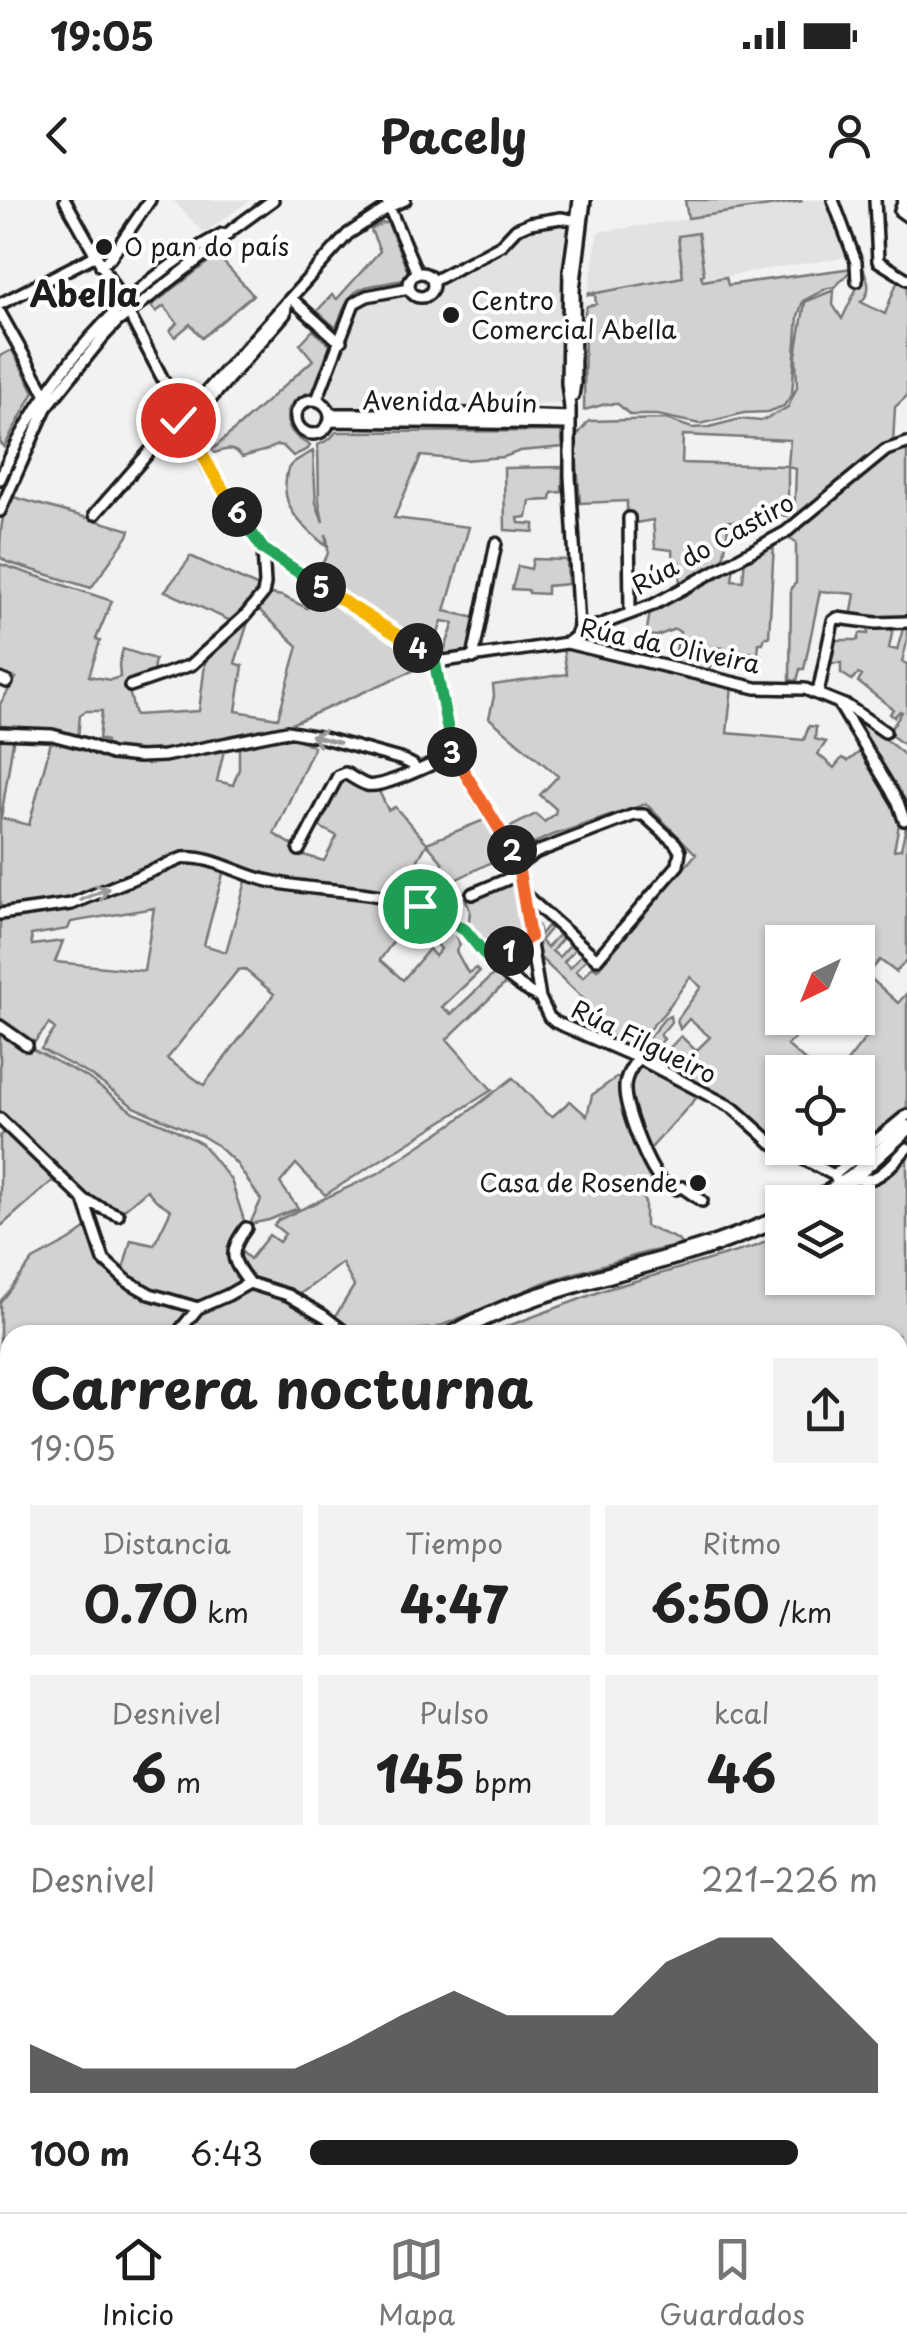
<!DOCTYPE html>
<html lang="es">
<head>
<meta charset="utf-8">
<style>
  :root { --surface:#fff; --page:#f2f2f2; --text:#222; --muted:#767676; --line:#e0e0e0; --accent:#1c1c1c }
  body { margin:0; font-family:"Playpen Sans",sans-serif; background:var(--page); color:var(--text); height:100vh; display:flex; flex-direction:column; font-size:38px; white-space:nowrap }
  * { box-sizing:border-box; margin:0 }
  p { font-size:32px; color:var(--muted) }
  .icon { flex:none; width:55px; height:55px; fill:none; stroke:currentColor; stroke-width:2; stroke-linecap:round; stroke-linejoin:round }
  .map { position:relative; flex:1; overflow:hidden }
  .sheet { position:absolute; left:0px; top:1125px; width:908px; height:888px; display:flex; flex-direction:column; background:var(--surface); border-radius:30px 30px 0 0; box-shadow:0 2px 8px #0004 }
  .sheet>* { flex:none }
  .needle { width:65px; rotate:223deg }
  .buttons { position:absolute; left:765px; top:725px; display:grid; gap:20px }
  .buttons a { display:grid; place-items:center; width:110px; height:110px; border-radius:0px; background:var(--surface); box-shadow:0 2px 8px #0004; font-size:50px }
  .pin { position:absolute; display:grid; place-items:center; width:85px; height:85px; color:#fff; margin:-42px; border:5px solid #fff; border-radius:50%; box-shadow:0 2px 10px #0007 }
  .km { position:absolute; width:50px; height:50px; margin:-25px; border-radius:50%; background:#222; color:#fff; font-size:28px; line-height:50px; text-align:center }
  .round { display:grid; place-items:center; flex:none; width:105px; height:105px; border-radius:0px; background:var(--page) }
  .overview { display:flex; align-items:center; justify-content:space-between; height:170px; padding:0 30px }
  h1 { font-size:55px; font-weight:700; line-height:75px }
  .metrics { display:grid; grid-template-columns:repeat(3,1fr); gap:15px; height:170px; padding:10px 30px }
  .metrics div { display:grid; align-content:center; border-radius:0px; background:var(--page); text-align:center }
  .metrics b { font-size:50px; font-weight:700 }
  .metrics small { font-size:28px; font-weight:400 }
  .metrics p { font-size:28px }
  .chart { height:280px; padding:20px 30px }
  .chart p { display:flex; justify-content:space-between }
  .chart svg { width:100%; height:180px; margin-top:10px; fill:var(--accent); opacity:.7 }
  ul { padding:0 30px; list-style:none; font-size:32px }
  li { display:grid; grid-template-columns:160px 120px 1fr; align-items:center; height:75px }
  li i { height:25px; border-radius:12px; background:var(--accent) }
  .status { display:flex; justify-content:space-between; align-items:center; height:70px; padding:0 50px; background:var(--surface); direction:ltr }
  .status svg { height:28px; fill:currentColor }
  header { display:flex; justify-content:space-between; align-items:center; height:130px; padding:0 30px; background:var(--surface); font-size:45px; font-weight:700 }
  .tabs { display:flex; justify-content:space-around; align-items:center; height:140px; border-top:2px solid var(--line); background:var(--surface); font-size:28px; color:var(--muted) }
  .tabs a { display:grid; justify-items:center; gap:5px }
  .tabs .on { color:var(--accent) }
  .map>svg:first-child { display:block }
  .built { fill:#e2e2e2 }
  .green { fill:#d2d2d2; stroke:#777; stroke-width:2.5; fill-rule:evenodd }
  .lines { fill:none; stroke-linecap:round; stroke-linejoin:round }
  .stream { stroke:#707070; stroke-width:2.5 }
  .minor-casing { stroke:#1c1c1c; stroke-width:16 }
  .highway-casing { stroke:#1c1c1c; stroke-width:21 }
  .minor { stroke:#fff; stroke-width:9 }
  .highway { stroke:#fff; stroke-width:14 }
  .oneway { stroke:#999 }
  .split-1-casing { stroke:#fff; stroke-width:20 }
  .split-2-casing { stroke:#fff; stroke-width:20 }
  .split-3-casing { stroke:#fff; stroke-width:20 }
  .split-4-casing { stroke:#fff; stroke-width:20 }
  .split-5-casing { stroke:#fff; stroke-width:20 }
  .split-6-casing { stroke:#fff; stroke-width:20 }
  .split-7-casing { stroke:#fff; stroke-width:20 }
  .split-1 { stroke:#22a559; stroke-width:12 }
  .split-2 { stroke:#f0652b; stroke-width:12 }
  .split-3 { stroke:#f0652b; stroke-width:12 }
  .split-4 { stroke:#22a559; stroke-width:12 }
  .split-5 { stroke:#f5b400; stroke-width:12 }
  .split-6 { stroke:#22a559; stroke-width:12 }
  .split-7 { stroke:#f5b400; stroke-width:12 }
  .poi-dot { fill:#1c1c1c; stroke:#fff; stroke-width:4 }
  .labels { text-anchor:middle; stroke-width:8; stroke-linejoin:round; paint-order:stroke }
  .poi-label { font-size:25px; fill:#1c1c1c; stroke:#fff; text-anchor:start }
  .street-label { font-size:25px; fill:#1c1c1c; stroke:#fff }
  .district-label { font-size:35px; font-weight:bold; fill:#1c1c1c; stroke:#fff }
</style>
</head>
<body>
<div class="status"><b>19:05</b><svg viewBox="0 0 49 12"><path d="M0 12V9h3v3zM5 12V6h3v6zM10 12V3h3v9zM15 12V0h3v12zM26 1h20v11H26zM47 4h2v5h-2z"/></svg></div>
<header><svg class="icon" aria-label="back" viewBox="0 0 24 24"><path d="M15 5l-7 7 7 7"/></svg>Pacely<svg class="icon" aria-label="person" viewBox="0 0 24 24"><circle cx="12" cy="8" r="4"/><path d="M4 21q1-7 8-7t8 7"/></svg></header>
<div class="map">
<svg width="907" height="2012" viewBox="0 0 907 2012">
  <rect width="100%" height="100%" fill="#f2f2f2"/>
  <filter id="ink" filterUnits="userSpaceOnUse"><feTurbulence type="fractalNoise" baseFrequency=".01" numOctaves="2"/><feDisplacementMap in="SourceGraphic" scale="20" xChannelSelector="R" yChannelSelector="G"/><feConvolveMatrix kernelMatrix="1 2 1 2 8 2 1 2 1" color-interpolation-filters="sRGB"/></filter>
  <g filter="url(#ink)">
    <path class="built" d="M173,0h77l-46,33z
      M685,0h141l23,57 -82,12 -172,31 -1,-5h-6l10,-63 90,-13z
      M556,25h10l-5,45v133l-76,5 -149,-1 -8,-10 32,-89 4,-5 19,-2 53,-16 70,-34 13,-14 13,-6z"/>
    <path class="green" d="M685,0h60l1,3 21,-3 36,1 -115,17z
      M382,23h6l20,49 -5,8c-45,9 -50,1 -67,48l-19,-17 15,-16 5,4 43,-48 -9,-21z
      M698,33l6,41 -3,1 2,6 23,-4 2,8 125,-17 -18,19 -7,1 -25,13 -5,15 -6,78 -8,12 -16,6 -24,1 -44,11 -43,-9h-27l-12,-11h-12l-22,6 1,-98 2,-6 9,-2 -1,-9h-7l1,-3 8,1 86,-16 -5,-41z
      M217,55l36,40 -51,43 -12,-14 -15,13 -5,-6 7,-8 -13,-17 -8,6 -5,-6z
      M862,66c6,13 11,25 -1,36l24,12 14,-37 8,5v114l-12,11 -2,36 -99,81 2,-55 -8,-2v49l-35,-2 -1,8 -23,-1 -6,42 -43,22 -1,-23h-6l-1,-12 -17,-2 -2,-28 -18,3v-8l-8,1v-15l-47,2 -5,-65 14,-17 77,-2 26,9 17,-1 31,-8 21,2 18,-9 9,-5 9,-20 -1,-32 9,-53 29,-12 -1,15 9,14 19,-40zM683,235l107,5 -2,26 -106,-3z
      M313,130l17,15 -16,46c-34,9 -36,40 -4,54l-2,4 -15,7 -10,-10 -6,-1 -10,5 -25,7c-9,-11 -16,-8 -28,-4l-2,-3 101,-90 -13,-16z
      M12,150l22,42 -30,55 -4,-5v-86z
      M561,231l2,16 -43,4 -16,6 -40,3 -43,-4 -27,62 75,9 -24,84 31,7 -10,37 -23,-1 11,-31 -12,-2 -9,28 -121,-76c16,-15 19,-17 14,-39v12c-21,-18 -45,-36 -40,-67 1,-7 1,-11 6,-15 5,-5 15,-9 21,-13l3,52 7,19 -4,-21 -1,-56 12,-6 6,-7z
      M907,246v175l-56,-4 4,-23 -35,-3 -16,78h-4l-3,12 -7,-1 1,-92 5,-5v-41l-11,-5 101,-83z
      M563,267l-1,25 -10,1 -1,7 -21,1 -3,16 -9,1 1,5 15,1v8l-29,-2 -1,-62z
      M10,296l120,34 -2,6 -37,52 -84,-26 -7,-5c0,-22 1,-41 10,-61z
      M774,343l-5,94h-4l-2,6h-4l-1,11 3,1 -2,11h-5v-13l-22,-3 -3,6 -6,-1v-7l-10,-1 -4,26 -36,-8 7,-33 -5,-3 -18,7 -11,-1 4,-23 39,-24 45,-23 -2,15 11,1 2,-23z
      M190,356l71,32 -26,35 -70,-32 23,-30z
      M533,359l34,1 1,24 -21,2v8l-18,-1 -1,-3 -16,-1 6,-23 13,3z
      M0,364l112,37 -16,38 4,2 -11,35 21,4 10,-3 -1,-13 4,-15 32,10 -3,17 -24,10 7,29 64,-4 7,-55 45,-43 -16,50 8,3 -7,45 42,7 20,-72 -40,-37 8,-16 16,3 25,12 6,-20 113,71 2,5 -146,64 -122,26h-34l-21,-5 1,-8 -7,-2 3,-28h-16l-6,4 -2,24 -53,-9 -25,-2v-24l16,-26 -16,-4z
      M894,424l-5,24 8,2 7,-25 3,1v15l-5,21 5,2v83l-19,-14 14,-21 -2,-1 -6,6 -4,-3 3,-5 -35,-27 4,-6 -4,-2 -6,6 -11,-7v-10h-10l4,-23h23l2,-7 8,1 1,-9z
      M570,448l162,38 -5,47 77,7 5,-14 7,1 -1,12 11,3 -8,12 16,14 8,-10 6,3 17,-13 36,66 -7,36 7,-1 6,-27v138l-11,12 -16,-12 -13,15 31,28 9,-10v119l-71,59 -46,-23h68v-76h-19l29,-37 -18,-17h8v-76h-76v76h36l-31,27 31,27h-36v71l-11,-6 -34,-33 -100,-52 28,-34 5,-2 1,6 -11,13 4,4 -10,10 8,7 19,-20 15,15 14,-14 -21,-18 -9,10 -3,-9 24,-33 -11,-10 -25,35 -35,38 -66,-28 20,-23 -46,-43 -3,-31h3l2,10 7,-9 3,3 -10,12 7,7 11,-13 4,4 -10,12 7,6 11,-12 5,4 -11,13 6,6 11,-13 5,4 -10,12 7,6 10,-11 4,3 2,-1 97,-114 -50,-50 -96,32 -18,8 -8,6 -3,6 -8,-20 -6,-7 29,-15 8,8 11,-8 1,-5 -16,-14 18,-19 -69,-58 5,-22 -1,-11 74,-11 -4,-25z
      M850,513l5,1 52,43v51l-58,-92z
      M287,533l12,2 -1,4 16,8 -40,87 22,13 4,7 24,7 13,-25 -19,-10 22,-45c14,-3 24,6 38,8l10,21 7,-3 32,36 62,-25 21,35 -57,28 3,7 -18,24 -18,-10 23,-39 -16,-19 -29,51 -43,-8 -38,-1 -71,-13 -56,-19 -113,46 -77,12v-177h14l-13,83 28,7 23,-87 63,20 110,-12 -8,35 16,4 6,-16v-25z
      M182,661h19l23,9 -20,75 22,7 21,-74 119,16 51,14 -37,52 23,20 26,-31 6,7 6,-7 -5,-6 5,-6 -10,-8 7,-9 22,12 -5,3 5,10 -4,6 12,22 8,-5 3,4 -37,35 9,7 46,-43 11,10 -61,58 45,51 -167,105 -29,-31 -16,19 18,25 -29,12 -19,4 11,-24 -25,-37 -19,-18 -15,-9 -68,-29 -42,-31 -51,-27 14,-20 -6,-5 -16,20 -33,-21v-107l62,-7zM154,708l-10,63 -89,-9 8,-21 -31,4 -1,-10 37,-6 3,-7zM244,769l30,25 -70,91 -37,-26 71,-89z
      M513,680l4,1 7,47 -1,7 -29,22 -4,-2 -22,-26 2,-18 -5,-13 17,-3z
      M0,827l15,13 73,38 45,34 37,15 32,17 29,36 13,40 -1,8 -14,22 1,9 11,18 -2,9 -39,19 -55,-16 -23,-15 9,-34 23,5 17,-35 -15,-10 -9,-10 -25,21 -37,-14 -85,-81z
      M641,864l58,31 -50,55c-12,-26 -36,-64 -8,-86z
      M617,877l4,1 2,21 31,84 -15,3 6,17v23l32,13 5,6 -38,8 -96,28 -112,47 -25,2 -4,5h-52l-22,-15 21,-34 -12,-23 -42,31c-29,-12 -62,-8 -64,-47l14,12 19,-24 10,7 6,-8 -11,-9 4,-5 99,-46 78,-52 58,-44 34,36 6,2 17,-15 17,15 5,-21z
      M7,930l50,47 -57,50v-91z
      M907,952v477l-9,-3v-291h-414l123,-46 150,-43 25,-13v45h76v-76h-24l23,-16h14z
      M91,1025l4,13 27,43 14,10 54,21 -18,23h-162v90l-10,-4v-119l33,-42 37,-20z
      M255,1088c36,11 60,25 90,47h-138l-17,-12c14,-16 44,-31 65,-35z
      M10,1361v395l-10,-27v-366z
      M898,1446l9,3v436l-9,-3z"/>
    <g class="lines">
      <path class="stream" d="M898,1234l9,2"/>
      <g class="minor-casing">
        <path id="minor" d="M65,0l64,114 82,158 46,69 12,12 165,105 10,3 123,-18 189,45 49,1 44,18 36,25
          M386,0l31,73
          M833,0l23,62 1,19
          M875,0l3,61 29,18
          M904,0l-4,11 7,5
          M101,66l9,-8 40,-58
          M409 85a12 12 0 1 1 24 0a12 12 0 1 1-24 0Z
          M433,81l68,-36 15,-16 14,-6 31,-5 17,3
          M291,98l44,40 6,3
          M0,104l96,-49
          M0,113l47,84
          M573,196l2,-13 -1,-93 11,-90
          M317,200l37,-97 13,-7 42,-8
          M296 217a17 17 0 1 1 34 0a17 17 0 1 1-34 0Z
          M191,208h12l82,-94 1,-8
          M330,214h155l85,3
          M330,221l240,3
          M0,279c43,-101 124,-194 222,-245
          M0,311l46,-103 57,-71 14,-15 86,-66 30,-27 40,-29
          M95,314l83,-95 11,-8 159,-177 41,-27 16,-7
          M629,318l1,95
          M578,433l75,-28 133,-73 100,-82 21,-7
          M567,443l8,-6 4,-9 -9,-152v-68l-3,-25 2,-112 10,-71
          M434,458l19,97 64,105 23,138 9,19 6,5 83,36 95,50 39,35 62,32 6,11
          M473,458l23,-115
          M0,479l7,3
          M130,486l61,-21 54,-49 18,-22 2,-10 -2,-35
          M818,493l15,-72 4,-3 39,5 31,-1
          M839,504l59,98 6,18
          M0,533l52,2 34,9 25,10 28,3 25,-1 123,-25 33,6 83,23 10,5 2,5
          M299,650l39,-74 7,-3c7,4 15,10 22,12 15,4 69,-23 86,-30
          M518,665l19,-13 97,-37h10l31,28 5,8 -2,14 -81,94 -72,-64
          M472,694l48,-20
          M0,714l71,-10 112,-46c27,-3 56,16 82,22 60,15 116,5 173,36 9,4 20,9 27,15 10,8 17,21 26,30 14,14 31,28 49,37
          M493,763l37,-26
          M0,826l27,19
          M638,858c-6,9 -13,18 -13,29 -1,20 20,72 32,89 4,6 12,10 19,13l6,-2 20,14
          M0,919l84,81 20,60 23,21 23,13 48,14 30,-13 21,-12 39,12 36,21 25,19
          M834,975l73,-60
          M852,978c24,9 40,-14 55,-30
          M84,1000l34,15
          M246,1028c-18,25 -15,31 3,55
          M176,1135l22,-27
          M0,1237l10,6
          M0,1319h10
          M0,1360l10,-2
          M898,1438l9,4
          M0,1770l10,6
          M898,1893l9,3
          M630,2002l1,10
          M12,2012l11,-10
          M65,2012l1,-10
          M185,2012l20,-10"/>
      </g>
      <g class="highway-casing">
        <path id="highway" d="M814,1002l38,-24 55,-50
          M451,1135c78,-45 166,-60 251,-87 27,-8 54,-20 80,-30
          M0,1339l10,-1"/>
      </g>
      <use href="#minor" class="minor"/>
      <use href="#highway" class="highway"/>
    </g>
    <defs><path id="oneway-shaft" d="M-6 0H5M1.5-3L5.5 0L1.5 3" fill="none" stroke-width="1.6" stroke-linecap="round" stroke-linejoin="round" transform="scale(2.5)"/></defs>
    <g class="oneway">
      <use href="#oneway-shaft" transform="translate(325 539) rotate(-166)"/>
      <use href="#oneway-shaft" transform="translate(95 694) rotate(-23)"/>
    </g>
  </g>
  <g class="lines" filter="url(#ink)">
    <g class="split-1-casing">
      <path id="split-1" d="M420,706l45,24 27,33 17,-12"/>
    </g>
    <g class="split-2-casing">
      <path id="split-2" d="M509,751l21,-14 -12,-72 -6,-15"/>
    </g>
    <g class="split-3-casing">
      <path id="split-3" d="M452,552l60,98"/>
    </g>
    <g class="split-4-casing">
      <path id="split-4" d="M418,448l16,10 18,94"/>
    </g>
    <g class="split-5-casing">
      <path id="split-5" d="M321,387l97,61"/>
    </g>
    <g class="split-6-casing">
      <path id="split-6" d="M237,312l26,37 58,38"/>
    </g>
    <g class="split-7-casing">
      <path id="split-7" d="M178,220l4,-4 30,56 25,40"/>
    </g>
    <use href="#split-1" class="split-1"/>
    <use href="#split-2" class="split-2"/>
    <use href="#split-3" class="split-3"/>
    <use href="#split-4" class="split-4"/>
    <use href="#split-5" class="split-5"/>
    <use href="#split-6" class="split-6"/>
    <use href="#split-7" class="split-7"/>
  </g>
  <g class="poi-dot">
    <circle cx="104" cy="47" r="10"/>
    <circle cx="451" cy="115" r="10"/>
    <circle cx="698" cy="983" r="10"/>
  </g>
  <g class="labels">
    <g class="poi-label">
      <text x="124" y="56">O pan do país</text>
      <text x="471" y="110">Centro<tspan x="471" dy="29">Comercial Abella</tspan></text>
      <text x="678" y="992" text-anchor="end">Casa de Rosende</text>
    </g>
    <g class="street-label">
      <text transform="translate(450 202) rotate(1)" y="9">Avenida Abuín</text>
      <text transform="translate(713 344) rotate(-29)" y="9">Rúa do Castiro</text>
      <text transform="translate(670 446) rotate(12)" y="9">Rúa da Oliveira</text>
      <text transform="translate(644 842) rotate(26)" y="9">Rúa Filgueiro</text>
    </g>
    <g class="district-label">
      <text x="85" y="107">Abella</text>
    </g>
  </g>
</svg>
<div class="buttons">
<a><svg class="needle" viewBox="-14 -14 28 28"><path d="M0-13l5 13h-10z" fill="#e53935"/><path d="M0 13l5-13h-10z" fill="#767676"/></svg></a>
<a><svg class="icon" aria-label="locate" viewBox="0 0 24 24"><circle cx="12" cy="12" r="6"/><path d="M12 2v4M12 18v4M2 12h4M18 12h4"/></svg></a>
<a><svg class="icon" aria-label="layers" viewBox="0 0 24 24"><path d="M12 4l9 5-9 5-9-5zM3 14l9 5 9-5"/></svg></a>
</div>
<div class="pin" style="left:420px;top:706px;background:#1e9e55"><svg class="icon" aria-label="arrive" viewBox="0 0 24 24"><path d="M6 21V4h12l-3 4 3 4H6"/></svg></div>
<div class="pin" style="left:178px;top:220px;background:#d93025"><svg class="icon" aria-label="check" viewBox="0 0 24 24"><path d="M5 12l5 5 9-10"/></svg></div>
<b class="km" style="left:509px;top:751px">1</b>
<b class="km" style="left:512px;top:650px">2</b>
<b class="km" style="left:452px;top:552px">3</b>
<b class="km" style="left:418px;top:448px">4</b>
<b class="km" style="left:321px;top:387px">5</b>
<b class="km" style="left:237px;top:312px">6</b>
<section class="sheet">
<div class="overview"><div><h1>Carrera nocturna</h1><p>19:05</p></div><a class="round"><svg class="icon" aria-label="share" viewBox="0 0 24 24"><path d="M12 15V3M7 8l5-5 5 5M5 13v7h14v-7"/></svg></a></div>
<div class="metrics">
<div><p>Distancia</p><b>0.70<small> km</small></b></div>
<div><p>Tiempo</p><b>4:47</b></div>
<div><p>Ritmo</p><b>6:50<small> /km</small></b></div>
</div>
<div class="metrics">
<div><p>Desnivel</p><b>6<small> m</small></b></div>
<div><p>Pulso</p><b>145<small> bpm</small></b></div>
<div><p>kcal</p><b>46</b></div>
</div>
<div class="chart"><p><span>Desnivel</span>221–226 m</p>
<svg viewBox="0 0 160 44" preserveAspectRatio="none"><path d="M0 44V32L10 38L20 38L30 38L40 38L50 38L60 32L70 25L80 19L90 25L100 25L110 25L120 12L130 6L140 6L150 19L160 32V44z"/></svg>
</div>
<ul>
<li><b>100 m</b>6:43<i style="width:86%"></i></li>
</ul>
</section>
</div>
<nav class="tabs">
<a class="on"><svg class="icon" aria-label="home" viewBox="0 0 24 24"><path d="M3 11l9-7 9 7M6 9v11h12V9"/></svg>Inicio</a>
<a><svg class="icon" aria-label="map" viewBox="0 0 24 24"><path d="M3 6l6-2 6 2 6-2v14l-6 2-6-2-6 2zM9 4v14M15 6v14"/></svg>Mapa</a>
<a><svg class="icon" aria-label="saved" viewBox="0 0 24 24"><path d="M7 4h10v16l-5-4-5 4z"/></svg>Guardados</a>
</nav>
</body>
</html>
